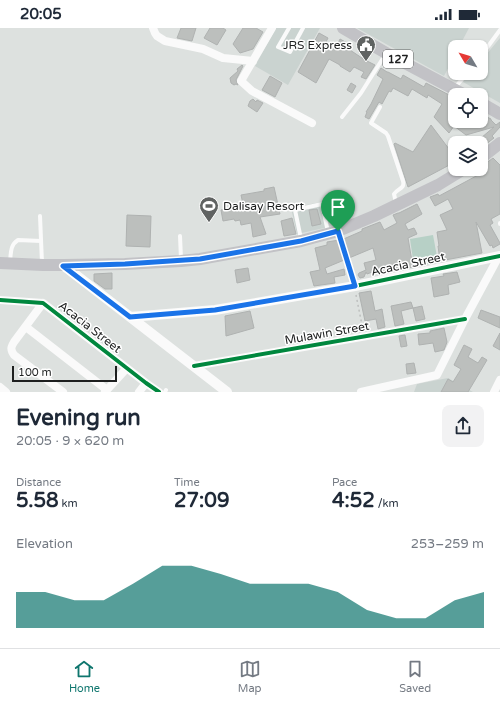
<!DOCTYPE html>
<html lang="en">
<head>
<meta charset="utf-8">
<style>
  :root { --surface:#fff; --page:#f2f2f3; --text:#1f2937; --muted:#747a83; --line:#e0e1e3; --accent:#0f766e }
  body { margin:0; font-family:"Varela Round",sans-serif; background:var(--page); color:var(--text); height:100vh; display:flex; flex-direction:column; font-size:15px; white-space:nowrap }
  * { box-sizing:border-box; margin:0 }
  p { font-size:13px; color:var(--muted) }
  .icon { flex:none; width:22px; height:22px; fill:none; stroke:currentColor; stroke-width:2; stroke-linecap:round; stroke-linejoin:round }
  .map { position:relative; height:364px; overflow:hidden }
  .details { display:flex; flex-direction:column; background:var(--surface); flex:1 }
  .details>* { flex:none }
  .needle { width:26px; rotate:308deg }
  .buttons { position:absolute; left:448px; top:12px; display:grid; gap:8px }
  .buttons a { display:grid; place-items:center; width:40px; height:40px; border-radius:8px; background:var(--surface); box-shadow:0 1px 3px #0004; font-size:20px }
  .scale { position:absolute; left:12px; bottom:10px; width:105px; box-sizing:border-box; padding-left:4px; border:2px solid #1d1f1f; border-top:0; font-size:11px; line-height:14px; white-space:nowrap; color:#1d1f1f; -webkit-text-stroke:3px #fff; paint-order:stroke }
  .pin { position:absolute; display:grid; place-items:center; width:34px; height:34px; color:#fff; margin:-41px -17px; border-radius:50% 50% 50% 0; rotate:-45deg; box-shadow:0 0 4px #0007 }
  .pin .icon { rotate:45deg }
  .round { display:grid; place-items:center; flex:none; width:42px; height:42px; border-radius:8px; background:var(--page) }
  .head { display:flex; align-items:center; justify-content:space-between; height:68px; padding:0 16px }
  h1 { font-size:22px; font-weight:700; line-height:30px }
  .metrics { display:grid; grid-template-columns:repeat(3,1fr); gap:6px; height:68px; padding:4px 16px }
  .metrics div { display:grid; align-content:center }
  .metrics b { font-size:20px; font-weight:700 }
  .metrics small { font-size:11px; font-weight:400 }
  .metrics p { font-size:11px }
  .chart { height:112px; padding:8px 16px }
  .chart p { display:flex; justify-content:space-between }
  .chart svg { width:100%; height:72px; margin-top:4px; fill:var(--accent); opacity:.7 }
  .status { display:flex; justify-content:space-between; align-items:center; height:28px; padding:0 20px; background:var(--surface); direction:ltr }
  .status svg { height:11px; fill:currentColor }
  .tab-bar { display:flex; justify-content:space-around; align-items:center; height:56px; border-top:1px solid var(--line); background:var(--surface); font-size:11px; color:var(--muted) }
  .tab-bar a { display:grid; justify-items:center; gap:2px }
  .tab-bar .on { color:var(--accent) }
  .map>svg:first-child { display:block }
  .built { fill:#cad3d0 }
  .green { fill:#b7d0c6 }
  .building { fill:#bcbfbd; stroke:#afb2b1 }
  .lines { fill:none; stroke-linecap:round; stroke-linejoin:round }
  .path { stroke:#bdbfbe; stroke-width:1.5; stroke-dasharray:2 3; stroke-linecap:butt }
  .service { stroke:#fafafa; stroke-width:4 }
  .minor { stroke:#fafafa; stroke-width:8 }
  .tertiary { stroke:#fafafa; stroke-width:10 }
  .primary { stroke:#c2c2c6; stroke-width:12 }
  .cycleway-casing { stroke:#fff; stroke-width:6 }
  .cycleway { stroke:#00873e; stroke-width:4 }
  .route-casing { stroke:#fff; stroke-width:8 }
  .route { stroke:#1a73e8; stroke-width:5 }
  .labels { text-anchor:middle; stroke-width:3; stroke-linejoin:round; paint-order:stroke }
  .shield { fill:#fff; stroke:#616262; stroke-width:1 }
  .shield-label { font-size:11px; font-weight:bold; fill:#1d1f1f }
  .poi-label { font-size:12px; fill:#1d1f1f; stroke:#fff; text-anchor:end }
  .street-label { font-size:12px; fill:#1d1f1f; stroke:#fff }
</style>
</head>
<body>
<div class="status"><b>20:05</b><svg viewBox="0 0 49 12"><path d="M0 12V9h3v3zM5 12V6h3v6zM10 12V3h3v9zM15 12V0h3v12zM26 1h20v11H26zM47 4h2v5h-2z"/></svg></div>
<div class="map">
<svg width="500" height="364" viewBox="0 0 500 364">
  <rect width="100%" height="100%" fill="#dde1df"/>
  <path class="built" d="M276,0h44l-32,57 -33,-19z
    M357,0h112l-10,19h-4v8l-11,21z
    M500,10v65l-37,-21 7,-9h11v-12z
    M336,171l6,25 -45,10 -6,-26z
    M448,350l25,14h-59l3,-8z"/>
  <path class="green" d="M433,207l5,27 -24,4 -4,-27z"/>
  <path class="building" d="M181,0h15l-4,13 -15,-3z
    M210,0h13l3,2 -9,15 -13,-7z
    M243,0h13l7,4 -10,17 -13,4 -7,-9z
    M319,5l9,5 -3,6 10,6 5,-11 9,5 -2,4 18,12 10,5 -9,14 -5,-2 3,-5 -10,-5 -4,5 -10,-6v-1l-11,-6 -13,24 -18,-11z
    M242,37l1,1 -7,14 2,5 -2,-1 -2,1 -3,-2 -1,-5 8,-7 -1,-2z
    M381,40l6,4h1l13,7 2,-4 21,12 2,-4 29,15v23h26v-7l10,5v1l5,5 4,-3v5l-8,9 2,2 -13,10v-5h-6l19,-16 -28,8 -12,-9 -5,7 -15,-16 8,-13 -14,-9 -1,3 -15,-9 -4,7 -15,-8 -2,4 -2,-1 -7,13 -3,-2 -10,17 -4,-2 2,-5h-1l5,-8 12,-25 -6,-4z
    M270,48l12,7 -7,14 -13,-7z
    M351,55l5,3 -4,7 -5,-3z
    M253,71l3,3 1,-2 6,3 -6,9 -9,-6 2,-5z
    M431,97l24,32v5l-47,25 -14,-43 1,-1 18,9z
    M493,130l7,7v49l-9,5 2,4 -3,2 10,18v1l-7,4 -1,-3 -2,1 -14,-24 6,31 -42,8 -2,-15h1l-2,-14 10,-2 -7,-15 13,-6 -5,-10 -13,7 -5,-9 8,-3 1,2 41,-22 -3,-4 4,-1v-1l4,-4z
    M274,159l6,27 -20,3 6,17 -13,3 -2,-14 -10,2 -1,-5 -5,1 -1,-2 -11,2 -2,-11 11,-2 -1,-1 12,-3 -2,-9 23,-4v-2z
    M417,176l5,10 -17,10 3,6 6,-2 3,6 -9,4 5,29 -34,7 -1,-4 -11,4 -1,-2 -2,5 -4,1 -2,-3 1,-2 7,-3 -2,-7 12,-3 -3,-12 -48,20 2,6 17,-5 1,6 -11,2 1,6 -21,3 -4,-14 10,-2 -5,-22 12,-3v-3l12,-2v1l23,-10v-2l18,-7 4,8 13,-7 -4,-8 5,-2h1z
    M317,181l4,15 -9,2 -3,-16z
    M127,187l24,1 -1,31 -24,-1z
    M292,190l4,16 -12,2 -3,-15z
    M248,240l2,12 -13,3 -2,-13z
    M457,244l3,10 -12,3 1,9 -15,3 -3,-19 13,-2 -1,-2z
    M112,245v16h-7l-11,-8v-7z
    M371,263l4,20 7,-2 3,18 -7,2 -2,-10 -11,2 -6,-28z
    M411,274l2,6 -12,3 3,13 -9,2 -4,-20z
    M422,278l3,13 -9,2 -3,-13z
    M481,282l19,7v11l-22,-10z
    M250,283l4,17 -28,8 -1,-20z
    M444,300l3,14 -3,8 -9,2 -2,-9 -14,2 -1,-11 12,-1v-2z
    M500,305v17l-7,-4z
    M405,307l2,11 -6,1 -2,-11z
    M464,317l8,4 -4,8 10,6 4,-6 5,3 -19,32h-27l7,-13 5,3 8,-13 -7,-4z
    M414,335l2,10 -9,1 -1,-10z"/>
  <g class="lines">
    <path class="path" d="M341,211l11,39
      M356,267l7,35"/>
    <path class="service" d="M289,0l-11,19 12,5 13,-24
      M481,28l19,-26
      M455,61l3,-5 9,-11
      M380,79l-9,16 15,10 2,3 15,45c2,8 -5,7 -9,13l2,9
      M342,89l19,-24 24,-38
      M40,188l2,47
      M500,195v1
      M180,208l1,23
      M301,211l-6,-29 27,-6 6,28
      M10,234c1,-9 0,-17 8,-22l23,1
      M165,364l1,-2"/>
    <path class="minor" d="M153,0l2,5 2,3 8,5 38,8 20,9 30,3
      M272,0l-31,53 11,10 60,32
      M0,272l43,3 103,80 13,9
      M43,275l-29,39c-3,5 -4,7 0,13l49,37
      M26,299l81,63
      M194,338l271,-47
      M0,359l6,5
      M105,364l22,-24
      M139,364l7,-9
      M361,364l76,-17 28,-56 34,-63
      M494,364l6,-12"/>
    <path class="tertiary" d="M63,237l164,127
      M130,289l85,-7 140,-24 145,-30"/>
    <path class="primary" d="M343,0l43,25 79,42
      M481,75l19,11
      M481,130l19,-15
      M0,235l43,2h20l62,-1 56,-3 19,-2 101,-18 37,-10 36,-15 64,-31 26,-16"/>
    <g class="cycleway-casing">
      <path id="cycleway" d="M0,272l43,3 103,80 13,9
        M130,289l85,-7 140,-24 145,-30
        M194,338l271,-47"/>
    </g>
    <use href="#cycleway" class="cycleway"/>
  </g>
  <g class="lines">
    <g class="route-casing">
      <path id="route" d="M338,203l17,55 -140,24 -85,7 -67,-51 62,-2 75,-5 101,-18z"/>
    </g>
    <use href="#route" class="route"/>
  </g>
  <defs>
    <g id="civic-pin" transform="scale(1)"><path d="M0 17L-7.5 6A9.5 9.5 0 1 1 7.5 6Z" fill="#606362" stroke="#fff"/><path d="M-.6-6.5H3V-4.5H.6V-3L4-1V1h2V6H-6V1h2V-1L-.6-3ZM-1.2 2.5V6h2.4V2.5Z" fill="#fff"/></g>
    <g id="stadium-pin" transform="scale(1)"><path d="M0 17L-7.5 6A9.5 9.5 0 1 1 7.5 6Z" fill="#606362" stroke="#fff"/><path d="M0-5a6.5 5 0 1 0 0 10a6.5 5 0 1 0 0-10ZM-3.5-1.8h7v3.6h-7Z" fill="#fff"/></g>
  </defs>
  <g fill-rule="evenodd">
    <use href="#civic-pin" x="366" y="17"/>
    <use href="#stadium-pin" x="209" y="178"/>
  </g>
  <g class="labels">
    <rect class="shield" x="383" y="22" width="30" height="18" rx="3"/>
    <g class="shield-label">
      <text x="398" y="35">127</text>
    </g>
    <g class="poi-label">
      <text x="352" y="21">JRS Express</text>
      <text x="223" y="182" text-anchor="start">Dalisay Resort</text>
    </g>
    <g class="street-label">
      <text transform="translate(408 236) rotate(-12)" y="4">Acacia Street</text>
      <text transform="translate(90 299) rotate(38)" y="4">Acacia Street</text>
      <text transform="translate(327 305) rotate(-10)" y="4">Mulawin Street</text>
    </g>
  </g>
</svg>
<div class="buttons">
<a><svg class="needle" viewBox="-14 -14 28 28"><path d="M0-13l5 13h-10z" fill="#e53935"/><path d="M0 13l5-13h-10z" fill="#747a83"/></svg></a>
<a><svg class="icon" aria-label="locate" viewBox="0 0 24 24"><circle cx="12" cy="12" r="6"/><path d="M12 2v4M12 18v4M2 12h4M18 12h4"/></svg></a>
<a><svg class="icon" aria-label="layers" viewBox="0 0 24 24"><path d="M12 4l9 5-9 5-9-5zM3 14l9 5 9-5"/></svg></a>
</div>
<div class="scale">100 m</div>
<div class="pin" style="left:338px;top:203px;background:#1e9e55"><svg class="icon" aria-label="arrive" viewBox="0 0 24 24"><path d="M6 21V4h12l-3 4 3 4H6"/></svg></div>
</div>
<section class="details">
<div class="head"><div><h1>Evening run</h1><p>20:05 · 9 × 620 m</p></div><a class="round"><svg class="icon" aria-label="share" viewBox="0 0 24 24"><path d="M12 15V3M7 8l5-5 5 5M5 13v7h14v-7"/></svg></a></div>
<div class="metrics">
<div><p>Distance</p><b>5.58<small> km</small></b></div>
<div><p>Time</p><b>27:09</b></div>
<div><p>Pace</p><b>4:52<small> /km</small></b></div>
</div>
<div class="chart"><p><span>Elevation</span>253–259 m</p>
<svg viewBox="0 0 160 44" preserveAspectRatio="none"><path d="M0 44V22L10 22L20 27L30 27L40 17L50 6L60 6L70 11L80 17L90 17L100 17L110 22L120 33L130 38L140 38L150 27L160 22V44z"/></svg>
</div>
</section>
<nav class="tab-bar">
<a class="on"><svg class="icon" aria-label="home" viewBox="0 0 24 24"><path d="M3 11l9-7 9 7M6 9v11h12V9"/></svg>Home</a>
<a><svg class="icon" aria-label="map" viewBox="0 0 24 24"><path d="M3 6l6-2 6 2 6-2v14l-6 2-6-2-6 2zM9 4v14M15 6v14"/></svg>Map</a>
<a><svg class="icon" aria-label="saved" viewBox="0 0 24 24"><path d="M7 4h10v16l-5-4-5 4z"/></svg>Saved</a>
</nav>
</body>
</html>
